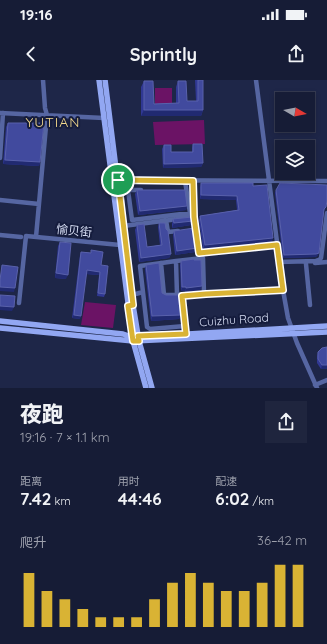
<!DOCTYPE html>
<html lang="zh">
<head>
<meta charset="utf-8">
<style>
  :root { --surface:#161c36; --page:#1f253e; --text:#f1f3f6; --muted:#9ea1ad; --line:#353a51; --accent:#d9b334 }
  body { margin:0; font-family:Quicksand,"Noto Sans SC",sans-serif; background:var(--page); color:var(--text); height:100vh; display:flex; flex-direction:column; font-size:15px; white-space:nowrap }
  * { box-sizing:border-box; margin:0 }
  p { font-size:13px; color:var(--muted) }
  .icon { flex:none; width:22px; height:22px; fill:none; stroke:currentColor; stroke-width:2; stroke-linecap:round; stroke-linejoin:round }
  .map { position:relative; height:308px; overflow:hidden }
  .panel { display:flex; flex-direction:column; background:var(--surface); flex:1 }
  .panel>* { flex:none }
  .needle { width:26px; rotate:99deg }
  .tools { position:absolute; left:275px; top:12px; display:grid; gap:8px }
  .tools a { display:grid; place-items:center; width:40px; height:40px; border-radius:0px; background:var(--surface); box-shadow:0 2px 6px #0003,0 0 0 1px var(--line); font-size:20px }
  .pin { position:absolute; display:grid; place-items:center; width:34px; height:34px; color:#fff; margin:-17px; border:2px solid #fff; border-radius:50%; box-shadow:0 1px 4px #0007 }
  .round { display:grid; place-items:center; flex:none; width:42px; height:42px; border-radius:0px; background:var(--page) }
  .head { display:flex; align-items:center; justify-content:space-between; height:68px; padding:0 20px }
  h1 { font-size:22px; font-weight:800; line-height:30px }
  .stats { display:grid; grid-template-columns:repeat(3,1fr); gap:6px; height:68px; padding:4px 20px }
  .stats div { display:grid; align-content:center }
  .stats b { font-size:17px; font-weight:800 }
  .stats small { font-size:11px; font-weight:400 }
  .stats p { font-size:11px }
  .chart { height:112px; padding:8px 20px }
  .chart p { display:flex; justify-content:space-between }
  .chart svg { width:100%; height:72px; margin-top:4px; stroke:var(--accent); stroke-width:6 }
  .status { display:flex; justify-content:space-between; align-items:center; height:28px; padding:0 20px; background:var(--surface); direction:ltr }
  .status svg { height:11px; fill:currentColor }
  header { display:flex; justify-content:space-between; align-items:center; height:52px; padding:0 20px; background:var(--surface); font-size:18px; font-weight:800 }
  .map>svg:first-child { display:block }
  .green { fill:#6b1365 }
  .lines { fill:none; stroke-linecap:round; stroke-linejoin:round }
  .minor { stroke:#5666a2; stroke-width:4.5 }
  .major { stroke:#92a7f2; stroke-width:5.5 }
  .wall { fill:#303893 }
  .shaded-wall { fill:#212a71 }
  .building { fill:#414a9e; stroke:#5961ab }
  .route-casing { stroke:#fff; stroke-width:8 }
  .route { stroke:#d9b334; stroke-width:5 }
  .labels { text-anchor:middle; stroke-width:4; stroke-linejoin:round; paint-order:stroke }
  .street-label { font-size:12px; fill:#d6ddf3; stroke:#151c3d }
  .quarter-label { font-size:14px; letter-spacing:1px; fill:#f4da8d; stroke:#151c3d }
</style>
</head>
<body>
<div class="status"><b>19:16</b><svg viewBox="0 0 49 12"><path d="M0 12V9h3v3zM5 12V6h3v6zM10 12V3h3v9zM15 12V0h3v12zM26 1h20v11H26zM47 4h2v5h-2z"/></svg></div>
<header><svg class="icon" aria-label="back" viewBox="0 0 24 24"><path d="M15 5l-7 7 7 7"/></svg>Sprintly<svg class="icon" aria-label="share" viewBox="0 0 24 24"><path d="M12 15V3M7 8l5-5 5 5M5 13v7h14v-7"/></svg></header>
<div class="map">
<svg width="327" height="308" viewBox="0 0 327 308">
  <rect width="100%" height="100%" fill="#1e2648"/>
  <path class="green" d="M155,8h17v19h-17z
    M204,40l1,24 -50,1 -2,-23z
    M85,222l31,3 -3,23 -32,-3z"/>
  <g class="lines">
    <path class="minor" d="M256,0l24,185 3,25 5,28 9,25 20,45
      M0,33l104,5
      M0,78l3,-45
      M118,100l209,1
      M193,101l1,36 5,36 78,-8
      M141,110h-13l4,30 58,-7 -5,-32
      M0,120l39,4
      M166,140l2,12 10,-1
      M123,146l71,-9
      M0,155l21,2
      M36,157l11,-122 -2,-7 -2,-28
      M176,181l27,-3 1,36
      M279,182l37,-1 3,-1 2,-2 6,-45
      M161,183l3,32h13
      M315,183l12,-1
      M306,184l4,41
      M132,215l11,-3
      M182,216l25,-2 76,-4
      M19,223l7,-67 94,9
      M185,246l-35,3 -3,-2 -7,-61 36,-5 1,34 5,1 3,34v4
      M315,305l12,-5"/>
    <path class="major" d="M99,0l34,261 13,47
      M105,0l28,225 6,36 13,47
      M0,241l123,13 9,3 22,-1 173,-10
      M0,248l133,13 194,-9"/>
  </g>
  <path class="wall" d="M195,0h8v30l-2,6h-60v-29l3,-6 10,23 22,-1v-16l2,-6 9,20h9z
    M8,43l32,39 -1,4 -36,-2 3,-37z
    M193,64l10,19 -2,4 -38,1 -1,-19 2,-4 7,7h21v-4z
    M201,103l52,3 19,56 -69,7 -4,-29 1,-4 37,-6 -1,-10 -36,-1v-12z
    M137,110l50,16 -1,4 -48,5 -3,-21z
    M276,110l50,17 -2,4 -5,42 -2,3 -2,1 -32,1 -8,-65z
    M173,139l18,6 -19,3v-4z
    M159,143l12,31 -2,4 -30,4 -4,-32 2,-5 10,22 13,-2 -2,-18z
    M174,151l21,21 -20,3 -2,-20z
    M60,162l6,37 -11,-1 3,-32z
    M91,170l10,15 4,29 -1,3 -7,-1 2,-21 -13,-1 -6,45 -8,-1 8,-63 1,-3 10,1z
    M194,180l8,26 -2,4 -15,2v-1h-4l-1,-26 1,-4z
    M146,185l16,28 19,22 -2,4 -28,2 -6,-52z
    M327,267v22h-6l-4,-6v-7l1,-4z"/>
  <path class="shaded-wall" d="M144,30h59l-2,6h-60z
    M5,80l35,2 -1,4 -36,-2z
    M203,83l-2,4 -38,1 1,-4z
    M201,115l36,1 -1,4 -36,-1z
    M187,126l-1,4 -48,5 2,-4z
    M193,141l-2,4 -19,3 2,-5z
    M273,158l-1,4 -69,7 2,-4z
    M197,168l-2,4 -20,3 2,-4z
    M319,173l-2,3 -2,1 -32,1 1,-3z
    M171,174l-2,4 -30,4 2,-4z
    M87,190l13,2 -1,3 -13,-1z
    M56,193l12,2 -2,4 -11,-1z
    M202,206l-2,4 -15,2 1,-4z
    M0,207l15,1 -1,4 -14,-1z
    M182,207h4l-1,4h-4z
    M0,226l14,1 -2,4 -12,-1z
    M74,235l7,1 -1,3 -8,-1z
    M181,235l-2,4 -28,2 1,-5z
    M322,285h5v4h-6z"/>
  <path class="building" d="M198,0h5v30h-59v-29h9l1,23 25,-1 -1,-22h8l1,20h11z
    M8,43h36l-4,39 -35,-2z
    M193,64h9l1,19 -39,1v-19h7v7h22z
    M201,103h52v3l14,-1 6,53 -68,7 -5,-29 39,-6 -2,-14 -36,-1z
    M280,103l47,2v15l-1,7 -2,2 -5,44 -3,1 -32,1 -8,-65z
    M137,110h48l2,16 -47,5z
    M192,137l1,4 -19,2 -1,-4z
    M159,143h6l1,6 2,2 3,23 -30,4 -4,-33 7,-1 3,23 15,-2z
    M194,148l3,20 -20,3 -3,-20z
    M60,162l11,1 -3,32 -12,-2z
    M91,170l12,2 -2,13 7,1 -3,28 -7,-1 2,-21 -13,-2 -6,46 -7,-1 7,-63 10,1z
    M194,179v1h7l1,26 -16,2v-1h-4l-1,-26z
    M159,183l3,30 4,2h13l2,20 -29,1 -6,-51z
    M2,185l16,2 -3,21 -15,-1v-7z
    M0,215l15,1 -1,11 -14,-1z
    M327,267v18h-5l-4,-6v-7l4,-4z"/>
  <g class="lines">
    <g class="route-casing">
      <path id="route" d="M118,100l75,1 1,36 5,36 78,-8 6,45 -77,4 -24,2 4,38 -48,2 1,5h-6l-5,-35 5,-1z"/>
    </g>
    <use href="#route" class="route"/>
  </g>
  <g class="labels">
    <g class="street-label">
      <text transform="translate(74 151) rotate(6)" y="4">愉贝街</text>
      <text transform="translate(234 240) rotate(-4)" y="4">Cuizhu Road</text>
    </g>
    <g class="quarter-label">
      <text x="53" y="47">YUTIAN</text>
    </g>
  </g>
</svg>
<div class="tools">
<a><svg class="needle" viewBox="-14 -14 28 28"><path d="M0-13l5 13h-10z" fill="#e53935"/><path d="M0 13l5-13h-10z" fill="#9ea1ad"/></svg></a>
<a><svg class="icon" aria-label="layers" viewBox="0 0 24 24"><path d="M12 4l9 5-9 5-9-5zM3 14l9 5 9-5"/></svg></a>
</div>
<div class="pin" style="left:118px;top:100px;background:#1e9e55"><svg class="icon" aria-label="arrive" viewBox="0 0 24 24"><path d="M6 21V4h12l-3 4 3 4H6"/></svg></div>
</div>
<section class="panel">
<div class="head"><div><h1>夜跑</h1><p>19:16 · 7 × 1.1 km</p></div><a class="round"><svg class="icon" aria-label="share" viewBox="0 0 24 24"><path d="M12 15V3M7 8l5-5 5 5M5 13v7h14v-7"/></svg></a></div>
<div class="stats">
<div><p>距离</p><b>7.42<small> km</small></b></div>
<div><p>用时</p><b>44:46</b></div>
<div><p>配速</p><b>6:02<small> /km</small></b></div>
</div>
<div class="chart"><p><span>爬升</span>36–42 m</p>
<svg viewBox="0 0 160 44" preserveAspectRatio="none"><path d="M5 44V11M15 44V22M25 44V27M35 44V33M45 44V38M55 44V38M65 44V38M75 44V27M85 44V17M95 44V11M105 44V17M115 44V22M125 44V22M135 44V17M145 44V6M155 44V6"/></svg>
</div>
</section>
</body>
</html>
